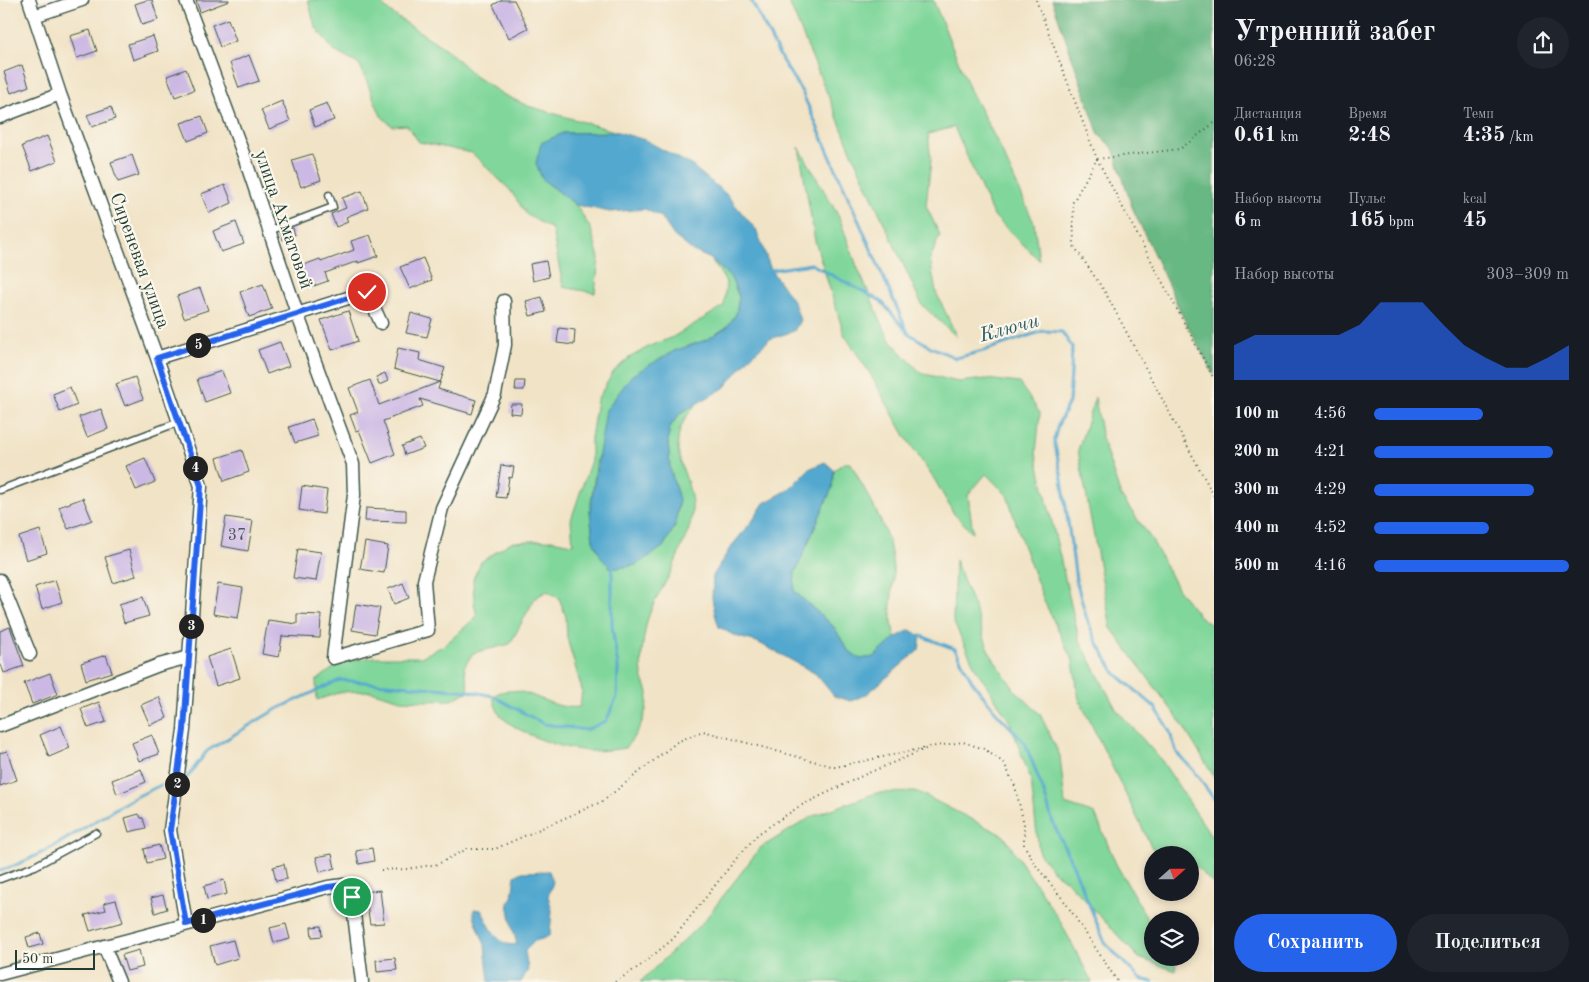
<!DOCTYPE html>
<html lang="ru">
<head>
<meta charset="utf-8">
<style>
  :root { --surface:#171b24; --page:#20242c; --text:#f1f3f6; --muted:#9ea1a6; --accent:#2563eb }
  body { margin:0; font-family:"Old Standard TT",serif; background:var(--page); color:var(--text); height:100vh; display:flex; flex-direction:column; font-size:19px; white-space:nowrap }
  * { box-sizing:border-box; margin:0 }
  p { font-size:16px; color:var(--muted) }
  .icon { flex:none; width:28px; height:28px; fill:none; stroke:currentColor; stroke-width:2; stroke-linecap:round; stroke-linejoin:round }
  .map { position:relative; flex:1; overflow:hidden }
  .sheet { display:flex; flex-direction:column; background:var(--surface); width:375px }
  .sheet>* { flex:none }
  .needle { width:32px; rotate:69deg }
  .controls { position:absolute; left:1144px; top:846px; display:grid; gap:10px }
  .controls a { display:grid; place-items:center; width:55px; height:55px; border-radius:50%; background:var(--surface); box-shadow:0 2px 8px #0003; font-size:25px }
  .scale { position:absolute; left:15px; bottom:12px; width:80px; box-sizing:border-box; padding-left:5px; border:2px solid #1f3d34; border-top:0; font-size:14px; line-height:18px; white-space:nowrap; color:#1f3d34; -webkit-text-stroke:4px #fbf7ec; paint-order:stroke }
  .pin { position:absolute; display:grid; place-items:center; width:42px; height:42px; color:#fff; margin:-21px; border:2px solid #fff; border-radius:50%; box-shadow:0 1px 5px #0007 }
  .km { position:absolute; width:25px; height:25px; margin:-12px; border-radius:50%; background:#222; color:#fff; font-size:14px; line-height:25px; text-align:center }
  .round { display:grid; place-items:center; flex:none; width:52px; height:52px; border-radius:26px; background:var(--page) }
  .summary { display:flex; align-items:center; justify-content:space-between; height:85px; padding:0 20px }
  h1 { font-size:28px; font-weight:700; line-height:38px }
  .metrics { display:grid; grid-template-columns:repeat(3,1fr); gap:8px; height:85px; padding:5px 20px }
  .metrics div { display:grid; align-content:center }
  .metrics b { font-size:21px; font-weight:700 }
  .metrics small { font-size:14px; font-weight:400 }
  .metrics p { font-size:14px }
  .chart { height:140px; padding:10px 20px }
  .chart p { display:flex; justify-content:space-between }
  .chart svg { width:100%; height:90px; margin-top:5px; fill:var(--accent); opacity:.7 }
  .button { display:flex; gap:10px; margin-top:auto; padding:10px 20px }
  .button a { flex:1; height:58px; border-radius:30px; background:var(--accent); color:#fff; font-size:20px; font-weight:700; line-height:58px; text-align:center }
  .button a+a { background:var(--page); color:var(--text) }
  ul { padding:0 20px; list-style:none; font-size:16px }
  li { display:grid; grid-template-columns:80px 60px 1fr; align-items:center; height:38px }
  li i { height:12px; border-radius:6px; background:var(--accent) }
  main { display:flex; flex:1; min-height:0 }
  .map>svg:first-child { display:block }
  .green { fill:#81d79b; stroke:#508a68 }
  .forest { fill:#68b883; stroke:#447a5c }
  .water { fill:#52a8cf; stroke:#387282 }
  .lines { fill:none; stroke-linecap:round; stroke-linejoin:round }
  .stream { stroke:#52a8cf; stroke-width:3 }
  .building { fill:#ccb8e4 }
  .service-casing { stroke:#3e564a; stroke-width:9 }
  .minor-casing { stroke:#3e564a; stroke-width:15 }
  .path { stroke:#3e564a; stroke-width:2; stroke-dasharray:1 4; stroke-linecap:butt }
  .service { stroke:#fff; stroke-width:6 }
  .minor { stroke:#fff; stroke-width:12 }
  .route-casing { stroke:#fff; stroke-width:10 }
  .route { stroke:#2563eb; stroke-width:6 }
  .labels { text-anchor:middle; stroke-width:4.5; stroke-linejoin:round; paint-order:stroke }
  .number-label { font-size:16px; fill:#4a5c60 }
  .street-label { font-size:19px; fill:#1f3d34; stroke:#fbf7ec }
  .water-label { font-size:20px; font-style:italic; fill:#2e5d62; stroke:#fbf7ec }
</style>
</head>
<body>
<main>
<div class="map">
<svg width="1214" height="982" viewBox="0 0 1214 982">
  <rect width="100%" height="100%" fill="#fbf7ec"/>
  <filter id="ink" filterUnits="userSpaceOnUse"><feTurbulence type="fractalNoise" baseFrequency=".02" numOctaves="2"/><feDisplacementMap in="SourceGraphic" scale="10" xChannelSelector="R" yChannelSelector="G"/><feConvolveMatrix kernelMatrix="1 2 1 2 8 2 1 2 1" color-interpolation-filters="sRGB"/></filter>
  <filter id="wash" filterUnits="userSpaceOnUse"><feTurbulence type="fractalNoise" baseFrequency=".0096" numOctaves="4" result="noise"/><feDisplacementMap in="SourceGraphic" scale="20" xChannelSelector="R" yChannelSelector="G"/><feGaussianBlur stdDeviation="1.12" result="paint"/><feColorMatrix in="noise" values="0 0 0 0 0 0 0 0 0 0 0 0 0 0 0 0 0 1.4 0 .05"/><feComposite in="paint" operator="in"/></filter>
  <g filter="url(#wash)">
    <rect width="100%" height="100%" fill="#f1e3c6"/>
    <path class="green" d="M308,0h69l14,13 55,36 30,28 28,18 24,11 90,26 -55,1 -21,46 34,26 15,24 8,29 -4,35 -32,-6 -11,-58 -25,-14 -17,-25 -38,-37 -53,-11 -12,-17 -15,1 -11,-10 -21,-51 -26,-14 -19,-25z
      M788,0h145l38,92 28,53 35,78 5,37 -46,-45 -39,-88 -26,7 3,26 -5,46 14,29 -10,24 6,33 21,45 -35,-32 -67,-145z
      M799,147l40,70 19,52 31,70 32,34 37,9 28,-3 33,4 21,30 -4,40 43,186 37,70 46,52 52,79v45l-20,-20 -4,-1v-9h-21l-17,-7 -73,-149 -6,-38 -28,-58 -23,-61 -15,-47 -21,-21 -18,21 5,38 -19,-19 -18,-32 -31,-46 -36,-64 -25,-38 -29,-93z
      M711,259l20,19 8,19 -3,17 -9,13 -21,13 -32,11 -77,107 -7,53 3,29 70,7 12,-21 4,-26 -9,-32 -2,-29 2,-12 10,-13 20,-13c-49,47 0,73 -9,120 -1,7 -5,15 -8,22 -4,10 -8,21 -13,31 -9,17 -20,33 -24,52 -3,16 -6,33 -4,49 1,6 5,12 6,18 0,21 -10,41 -23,55 -12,2 -23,3 -35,3 -27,-2 -64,-14 -86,-32 -6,-5 -10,-15 -11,-23 24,-16 50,9 75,11 4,1 9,0 12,0l2,-17 -15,-52 -1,-21 -7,-19 -12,-7 -12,7 -25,46 -37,9 -9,14 5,24 -18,9 -22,1 -28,-1 -31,-9 -29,1 -24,8 -1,-19 16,-12 15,-8 28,-4h46l24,-12 32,-29 -3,-13 -1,-24 8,-17 30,-20 40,-2 22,4 -2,-24 20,-60v-22l6,-38 17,-29 15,-13 21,-12 23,-9 51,-31 2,-24z
      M1095,397l7,42 19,57 31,44 25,48 22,28 15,11v150l-34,-56 -69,-93 -33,-178z
      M844,463h7c17,36 40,65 42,106 1,12 -1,23 -2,35 -1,11 2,23 4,34l-21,19 -14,2 -13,-10 -13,-22 -40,-36 1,-18 37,-85 2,-18z
      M955,560l20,49 14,43 25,37 26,25 20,42 5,48 30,10 21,50 32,56 4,5v33h24v13l-37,-13 -71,-76 -15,-11 -14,-18 -8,-72 -21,-59 -34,-53 -23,-48z
      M918,792l86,44 56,85 32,61h-452l64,-61 56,-73 53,-32 63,-23z"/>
    <path class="forest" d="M1052,0h162v375l-30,-56 -52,-112 -19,-59 -14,-13z"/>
    <path class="water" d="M618,132l27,8 46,25 35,29 31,37 14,39 23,32 6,18 -6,11 -24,8 -21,19 -25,30 -45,26 -9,13 -2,12 2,29 9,32 -4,26 -12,21 -27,18 -24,4 -10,-10 -9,-19 -3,-29 16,-101 26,-35 42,-24 32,-11 21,-13 9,-13 3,-17 -8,-19 -20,-19 -18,-8 -19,-15 -13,-19 -16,-8 -35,3 -34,-7 -34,-26 -6,-16 5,-20 22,-10z
      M825,462l9,8 -2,18 -37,85 -1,18 40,36 13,22 13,10 14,-2 21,-19 15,-8 11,6 -2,14 -52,44 -16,7 -17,-5 -18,-22 -34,-19 -25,-13 -22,-6 -16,-9 -4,-13 -3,-16 1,-22 17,-28 23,-28 11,-17 24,-13 21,-21z
      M549,871l4,11 -5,14 4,14 -2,25 -5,3 -10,3 -10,10 3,19 -7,12h-32l-4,-37 -11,-28v-8l7,1c9,14 16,39 36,34l-5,-18 -4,-23 4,-6 3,-21 7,-4z"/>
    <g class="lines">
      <path class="stream" d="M751,0l32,62 19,30 106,241 23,14 25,11 27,-7 60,-20 19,1 10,15 -1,26 -2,29 -11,23 -4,15 8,39 14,101 10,36 9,23 20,34 40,34 14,23 8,23 17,18 20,28
        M771,270l40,-6 70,37 24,28
        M921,636l34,13 17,32 23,30 30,32 19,50 9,30 19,40 33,80 35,36 13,3
        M186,779l21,-28 68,-41 65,-30 129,11 24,5 51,28 42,6 20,-9 11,-24 1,-30 -6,-41v-57
        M0,871c44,-15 83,-43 123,-67 12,-7 25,-13 38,-19"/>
    </g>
    <g id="blocks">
      <path class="building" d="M147,0h5l6,20 -16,5 -7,-21z
        M196,0h33v1l-29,11z
        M502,0h12l14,28 -19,10 -16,-33z
        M228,19l8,22 -16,6 -8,-22z
        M90,30l7,21 -20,7 -7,-22z
        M153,36l5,15 -25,9 -5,-16z
        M249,55l10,26 -20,7 -9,-25z
        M22,65l7,21 -18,7 -7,-21z
        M186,69l8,21 -19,7 -8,-21z
        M282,101l8,20 -21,8 -8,-19z
        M327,103l7,17 -19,7 -6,-17z
        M111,107l4,12 -23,8 -5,-12z
        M202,116l6,17 -20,8 -7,-18z
        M47,136l10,25 -25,10 -10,-25z
        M312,154l9,26 -20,7 -9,-27z
        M132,155l7,20 -21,7 -7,-20z
        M225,185l7,18 -23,10 -8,-19z
        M362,191l6,17 -22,9 2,5 -12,5 -5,-13 15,-6 -4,-10z
        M236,222l8,22 -23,8 -8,-21z
        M293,228l2,7 -12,5 -3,-8z
        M370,235l8,21 -20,7v-2l-33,12 3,8 -20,7 -7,-22 19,-7 1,3 33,-12 -3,-9z
        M423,258l9,22 -22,9 -10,-22z
        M546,261l3,16 -16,4 -3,-17z
        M263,284l9,25 -23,8 -9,-25z
        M200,288l8,22 -24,8 -7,-22z
        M542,297l4,15 -16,4 -4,-15z
        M348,311l10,30 -26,9 -11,-30z
        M411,313l21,6 -5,18 -21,-4z
        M559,328l16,2 -1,15 -17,-2z
        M280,342l9,24 -22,8 -9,-24z
        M398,348l22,5 -1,7 26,8 -7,21 38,11 -4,14 -52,-15 3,7 -40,15 12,33 -23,9 -13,-33 -3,1 -6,-16 8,-3 -9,-24 21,-8 9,25 61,-23 -46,-13z
        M222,371l8,22 -25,9 -8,-23z
        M385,373l3,8 -9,4 -3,-8z
        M135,377l8,22 -18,7 -9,-22z
        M516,381h9l-1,9h-9z
        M70,387l7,18 -17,7 -7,-18z
        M511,404h11l-1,10 -11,-1z
        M101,409l7,20 -21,8 -8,-20z
        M312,419l6,17 -23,7 -6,-16z
        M420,439l4,9 -19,7 -3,-9z
        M242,450l7,22 -25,9 -7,-23z
        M145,458l10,24 -19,8 -10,-24z
        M501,465l13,2 -2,11 -3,-1 -3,21 -10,-1z
        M302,486l25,4 -3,24 -25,-4z
        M83,498l9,22 -24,9 -9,-22z
        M366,508l40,2v12l-41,-1z
        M226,517l27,4 -5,30 -27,-5z
        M40,530l7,23 -21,7 -7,-23z
        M365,542l23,4 -4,27 -24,-4z
        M298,549l23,3 -5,29 -23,-3z
        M129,550l7,26 -23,7 -8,-26z
        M55,580l7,22 -20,7 -7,-22z
        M403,583l6,15 -15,6 -6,-15z
        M218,584l25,4 -5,30 -25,-4z
        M143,597l6,19 -25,7 -5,-19z
        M356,604l24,4 -5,26 -23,-4z
        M297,614l24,1 -1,23 -38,-2 -3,21 -17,-3 6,-34 29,4z
        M10,627l14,39 -20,7 -4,-11v-31z
        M231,649l9,29 -24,8 -9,-29z
        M106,655l6,17 -26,8 -5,-17z
        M50,673l8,21 -26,10 -8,-21z
        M159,697l8,21 -17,7 -9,-20z
        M99,702l7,20 -18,6 -7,-19z
        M61,726l9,22 -21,9 -9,-22z
        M152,735l7,19 -20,7 -7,-18z
        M7,751l10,29 -17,6v-33z
        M141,769l5,13 -29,12 -5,-14z
        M139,814l2,4h2l3,10 -17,4 -4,-14z
        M159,845l4,14 -16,4 -3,-14z
        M372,848l2,13 -15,3 -3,-13z
        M332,854l3,14 -15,4 -4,-15z
        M284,864l3,15 -11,2 -3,-14z
        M224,880l3,14 -20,5 -3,-13z
        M380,890l4,33 -14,1 -5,-32z
        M163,895l4,14 -12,4 -4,-15z
        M116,900l7,22 -33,9 -5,-16 21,-5 -2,-7z
        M286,924l4,15 -16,4 -4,-15z
        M321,926l1,10 -10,1 -1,-10z
        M40,933l3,11 -14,4 -3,-11z
        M233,940l5,18 -23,7 -5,-19z
        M139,950l4,17 -16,4 -5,-16z
        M395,958l2,12 -20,2 -1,-12z"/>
    </g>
  </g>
  <g filter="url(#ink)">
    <use href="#blocks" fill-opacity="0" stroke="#3e564a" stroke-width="1"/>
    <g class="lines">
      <g class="service-casing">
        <path id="service" d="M269,231l64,-24 -4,-12
          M0,490l179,-68
          M0,879l35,-13 61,-33"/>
      </g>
      <g class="minor-casing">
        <path id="minor" d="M29,0l31,94 97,264 44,128 -17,244 -14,100 16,94
          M186,0l58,156 53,157 56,151 1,31 -21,163 95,-28 -4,-49 18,-73 53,-114 10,-49 -1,-44
          M34,16l48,-16
          M0,117l60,-23
          M157,358l210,-66 14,31
          M0,580l30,74
          M0,726l159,-61 30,-8
          M104,946l15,36
          M0,974l328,-87 16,-2 8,12 10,85"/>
      </g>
      <path class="path" d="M1036,0l61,159 117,220
        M1214,123l-34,26 -83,10 -24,43 1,44 31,46 109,204
        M381,870l26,-1 31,-5 29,-15h28l108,-48 74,-59 26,-11 132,36 90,-19
        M615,982l25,-16 33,-27 62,-79 23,-26 42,-28 66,-32 64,-27 33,-5 21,7 20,14 11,23 9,38v21l13,22 28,35 53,80"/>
      <use href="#service" class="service"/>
      <use href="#minor" class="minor"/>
    </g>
  </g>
  <g class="lines" filter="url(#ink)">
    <g class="route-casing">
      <path id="route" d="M352,897l-8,-12 -16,2 -142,37 -16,-94 14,-100 17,-244 -44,-128 210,-66"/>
    </g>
    <use href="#route" class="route"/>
  </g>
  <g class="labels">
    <g class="number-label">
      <text x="237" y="540">37</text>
    </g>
    <g class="street-label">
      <text transform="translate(285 219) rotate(71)" y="7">улица Ахматовой</text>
      <text transform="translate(141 260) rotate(70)" y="7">Сиреневая улица</text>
    </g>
    <g class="water-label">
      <text transform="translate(1009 327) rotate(-15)" y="7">Ключи</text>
    </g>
  </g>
</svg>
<div class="controls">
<a><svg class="needle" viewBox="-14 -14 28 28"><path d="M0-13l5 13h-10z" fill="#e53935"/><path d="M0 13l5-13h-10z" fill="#9ea1a6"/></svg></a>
<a><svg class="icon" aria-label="layers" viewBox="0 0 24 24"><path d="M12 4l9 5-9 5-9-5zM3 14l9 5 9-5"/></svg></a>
</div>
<div class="scale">50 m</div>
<div class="pin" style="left:352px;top:897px;background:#1e9e55"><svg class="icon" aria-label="arrive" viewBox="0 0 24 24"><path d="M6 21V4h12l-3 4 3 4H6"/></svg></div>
<div class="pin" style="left:367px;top:292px;background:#d93025"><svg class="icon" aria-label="check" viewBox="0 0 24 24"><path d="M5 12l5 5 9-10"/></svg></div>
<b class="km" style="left:203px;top:920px">1</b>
<b class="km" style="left:177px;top:784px">2</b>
<b class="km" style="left:191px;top:626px">3</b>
<b class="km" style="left:195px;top:468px">4</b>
<b class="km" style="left:198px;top:345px">5</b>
</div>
<section class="sheet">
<div class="summary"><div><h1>Утренний забег</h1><p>06:28</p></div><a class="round"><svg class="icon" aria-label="share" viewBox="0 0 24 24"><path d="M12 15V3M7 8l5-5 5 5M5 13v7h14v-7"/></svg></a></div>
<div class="metrics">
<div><p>Дистанция</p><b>0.61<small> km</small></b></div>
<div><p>Время</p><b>2:48</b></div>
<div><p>Темп</p><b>4:35<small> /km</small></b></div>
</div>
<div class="metrics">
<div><p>Набор высоты</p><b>6<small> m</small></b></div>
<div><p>Пульс</p><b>165<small> bpm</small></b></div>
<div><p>kcal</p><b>45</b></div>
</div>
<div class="chart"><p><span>Набор высоты</span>303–309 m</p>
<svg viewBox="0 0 160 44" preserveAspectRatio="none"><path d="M0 44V27L10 22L20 22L30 22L40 22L50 22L60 17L70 6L80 6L90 6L100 17L110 27L120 33L130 38L140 38L150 33L160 27V44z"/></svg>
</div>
<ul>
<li><b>100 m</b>4:56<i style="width:56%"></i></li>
<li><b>200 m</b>4:21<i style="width:92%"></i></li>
<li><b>300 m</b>4:29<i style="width:82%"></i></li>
<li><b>400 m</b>4:52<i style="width:59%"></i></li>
<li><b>500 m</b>4:16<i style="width:100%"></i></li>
</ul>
<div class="button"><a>Сохранить</a><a>Поделиться</a></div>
</section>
</main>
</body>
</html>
